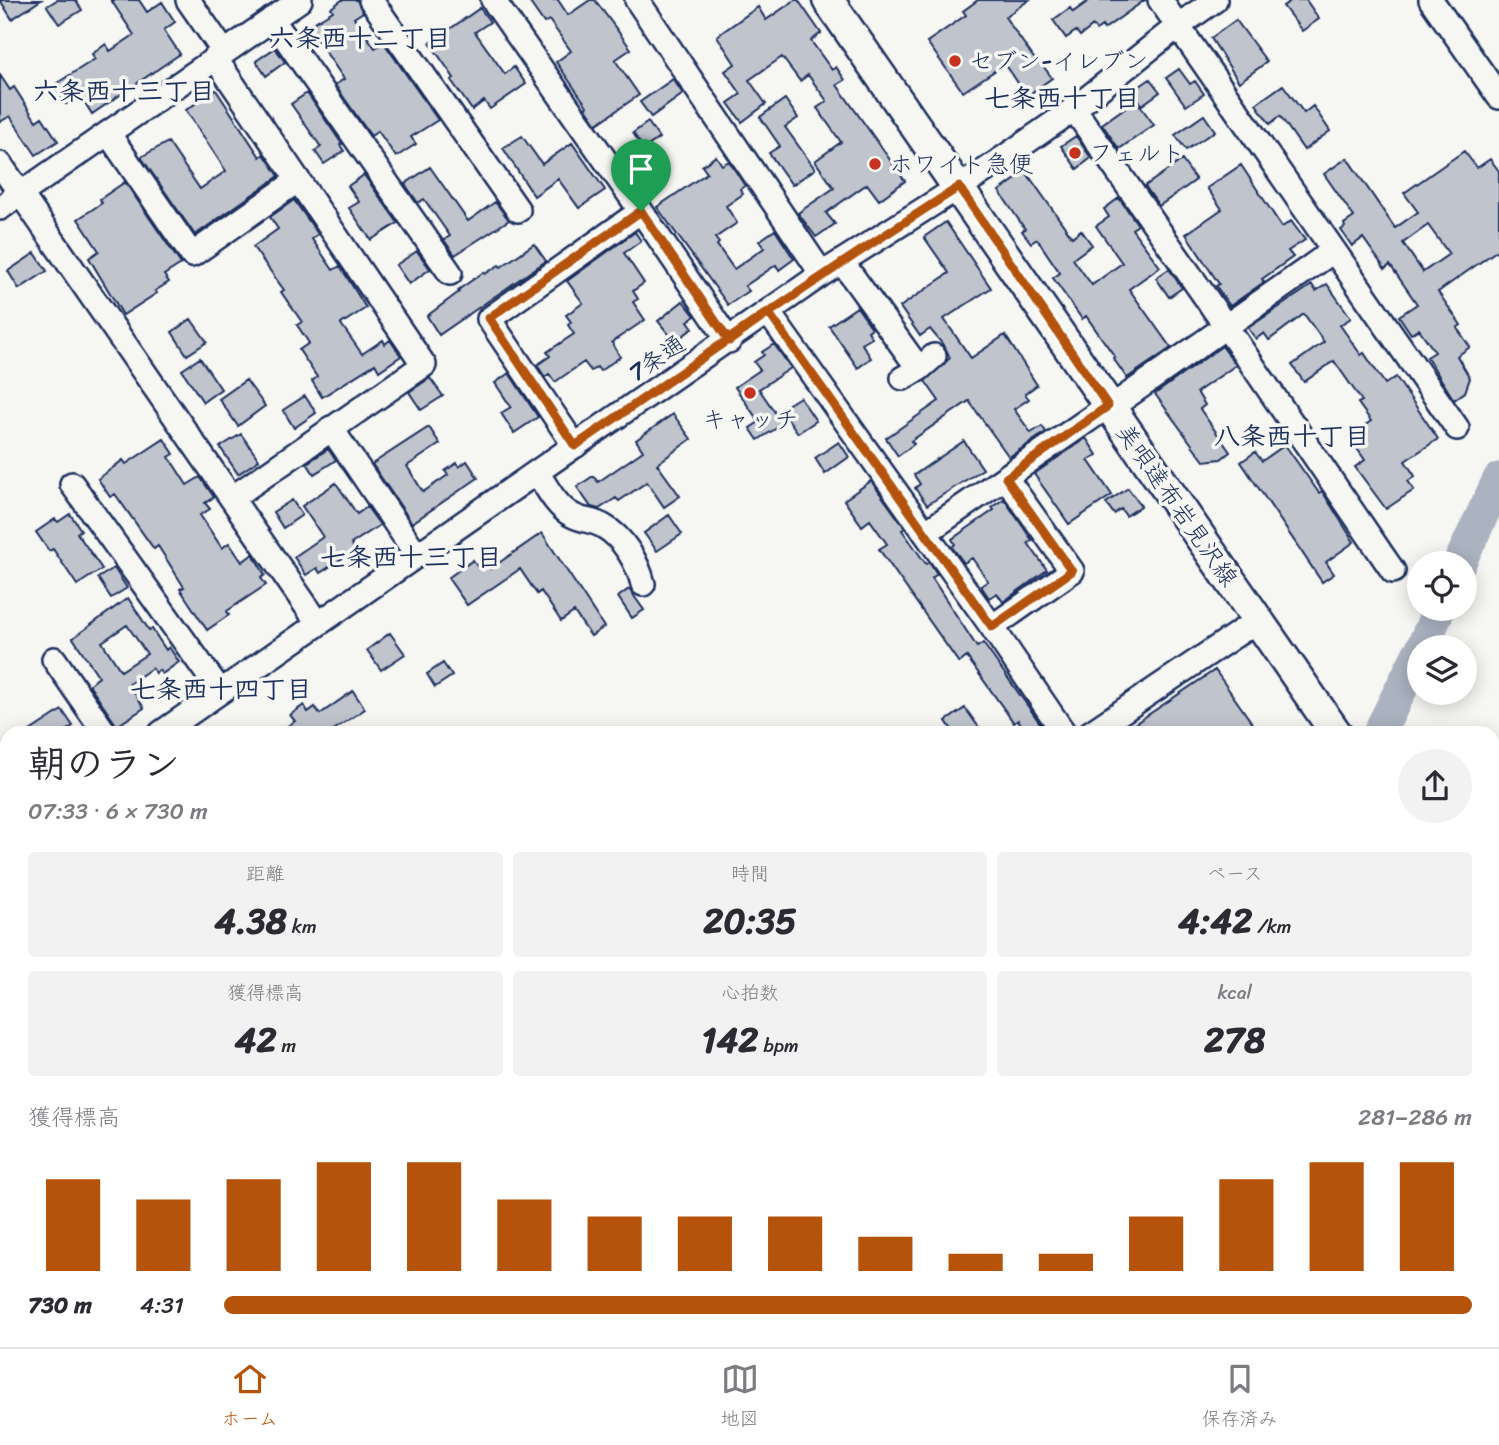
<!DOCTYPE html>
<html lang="ja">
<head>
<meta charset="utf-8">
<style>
  :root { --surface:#fff; --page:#f2f2f3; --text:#2b2b33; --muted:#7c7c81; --line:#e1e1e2; --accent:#b45309 }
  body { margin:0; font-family:Sriracha,"Klee One",sans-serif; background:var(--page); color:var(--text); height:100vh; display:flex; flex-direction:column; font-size:26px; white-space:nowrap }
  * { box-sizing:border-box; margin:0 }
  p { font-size:23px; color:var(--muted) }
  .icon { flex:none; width:38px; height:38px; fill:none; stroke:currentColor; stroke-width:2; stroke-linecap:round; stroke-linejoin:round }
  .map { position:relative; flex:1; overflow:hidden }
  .side { position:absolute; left:0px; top:726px; width:1500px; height:621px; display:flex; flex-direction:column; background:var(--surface); border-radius:21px 21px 0 0; box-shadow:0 4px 18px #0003 }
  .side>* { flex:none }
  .buttons { position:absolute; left:1407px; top:551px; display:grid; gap:14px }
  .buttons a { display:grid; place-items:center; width:70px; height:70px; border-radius:50%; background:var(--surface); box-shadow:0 4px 18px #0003; font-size:35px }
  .pin { position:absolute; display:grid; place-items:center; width:60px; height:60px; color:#fff; margin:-72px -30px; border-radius:50% 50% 50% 0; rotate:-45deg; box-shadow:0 0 7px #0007 }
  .pin .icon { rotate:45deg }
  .round { display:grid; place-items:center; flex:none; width:74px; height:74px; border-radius:37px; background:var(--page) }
  .overview { display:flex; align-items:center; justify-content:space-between; height:119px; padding:0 28px }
  h1 { font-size:38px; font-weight:800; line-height:52px }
  .stats { display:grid; grid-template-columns:repeat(3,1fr); gap:10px; height:119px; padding:7px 28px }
  .stats div { display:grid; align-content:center; border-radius:7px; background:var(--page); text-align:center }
  .stats b { font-size:35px; font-weight:800 }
  .stats small { font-size:19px; font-weight:400 }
  .stats p { font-size:19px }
  .chart { height:196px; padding:14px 28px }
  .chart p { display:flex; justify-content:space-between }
  .chart svg { width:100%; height:126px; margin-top:7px; stroke:var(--accent); stroke-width:6 }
  ul { padding:0 28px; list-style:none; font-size:23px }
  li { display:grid; grid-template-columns:112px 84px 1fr; align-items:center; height:52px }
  li i { height:18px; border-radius:9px; background:var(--accent) }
  .dock { display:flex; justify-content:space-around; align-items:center; height:98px; border-top:2px solid var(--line); background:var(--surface); font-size:19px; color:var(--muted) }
  .dock a { display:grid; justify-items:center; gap:4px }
  .dock .on { color:var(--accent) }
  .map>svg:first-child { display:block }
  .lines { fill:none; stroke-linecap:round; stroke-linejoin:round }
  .river { stroke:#abb2c0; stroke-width:33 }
  .building { fill:#c0c4cd; stroke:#1b2f5e; stroke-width:2; fill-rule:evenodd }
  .minor-casing { stroke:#1b2f5e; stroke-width:28 }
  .major-casing { stroke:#1b2f5e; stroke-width:35 }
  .highway-casing { stroke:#1b2f5e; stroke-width:40 }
  .minor { stroke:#f6f6f2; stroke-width:23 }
  .major { stroke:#f6f6f2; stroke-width:30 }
  .highway { stroke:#f6f6f2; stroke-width:35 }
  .route-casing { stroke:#fff; stroke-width:14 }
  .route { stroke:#b45309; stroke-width:9 }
  .poi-dot { fill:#c8321e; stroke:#f6f6f2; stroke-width:2.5 }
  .labels { text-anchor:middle; stroke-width:7; stroke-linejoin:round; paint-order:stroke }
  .poi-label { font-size:24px; fill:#1b2f5e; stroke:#f6f6f2; text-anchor:start }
  .street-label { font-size:24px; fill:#1b2f5e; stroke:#f6f6f2 }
  .neighbourhood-label { font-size:26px; font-weight:bold; fill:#1b2f5e; stroke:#f6f6f2 }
</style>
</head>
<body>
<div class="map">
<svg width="1499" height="1347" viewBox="0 0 1499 1347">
  <rect width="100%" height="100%" fill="#f6f6f2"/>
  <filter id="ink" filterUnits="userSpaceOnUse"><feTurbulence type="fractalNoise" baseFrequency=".0143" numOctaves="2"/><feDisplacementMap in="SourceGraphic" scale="14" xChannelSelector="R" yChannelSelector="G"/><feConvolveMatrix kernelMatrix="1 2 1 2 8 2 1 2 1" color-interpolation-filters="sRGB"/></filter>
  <g filter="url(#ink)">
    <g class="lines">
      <path class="river" d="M1459,564l40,-85
        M1422,648l17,-39
        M1379,733l40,-80
        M1493,1216l6,-1
        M789,1347l14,-7"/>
    </g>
    <path class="building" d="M0,0h41l-29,19z
      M57,0h18l7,10 -23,14 -12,-18z
      M111,0h28l8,12 15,-10 13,20 -11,8 16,24 -88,60 -12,-19 -14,9 -12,-19 41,-26 -3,-5 14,-10 4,7 24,-16z
      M342,0h15l6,12 -9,6 21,30 9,-5 54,77 -27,17 5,7 -20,13 -18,-26 -7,5 -36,-51 9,-6 -26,-38 -9,6 -11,-15 35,-21 -2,-3z
      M528,0h30l10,15 22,-15h5l36,49 -16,11 24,35 -42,29 -11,-16 1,-2 -31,-44 15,-11 -22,-31 -5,3z
      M795,0h3l23,33 -10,8 21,29 4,-3 9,13 -8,5 68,96 -26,19 -12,-16 -41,29 9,11 -19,13 -18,-24 36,-25 -19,-27 26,-19 -24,-34 10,-7 -19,-26 -8,6 -18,-24 -33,23 17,24 -24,18 -14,-19 13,-9 -16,-23 10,-7 -18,-28 41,-29 8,13z
      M978,0h51l-24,17 31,44 2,-2 14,19 -25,18 -22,-32 -42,28 -36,-50 39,-27 -3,-4z
      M1090,0h55l-41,29 -2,-3 -6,4 -3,-4 -13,10 -4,-5 -10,7 -13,-18 17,-12 3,4z
      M1292,0h14l13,19 -17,12 -19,-25z
      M480,8l10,14 -15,10 30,42 9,-7 12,17 -36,25 -6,-8 -12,9 -21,-30 3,-2 -24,-35z
      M1236,20l31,42 -28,20 -28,-44z
      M275,48l10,14 -19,14 -10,-15z
      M1179,69l11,15 5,-3 9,13 -18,12 -20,-28z
      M0,75l10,15 4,-3 22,34 6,-4 16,24 -22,14 -26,-39 -10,6z
      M673,79l10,15 -32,23 -11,-15z
      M1150,79l10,13 -18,13 -9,-14z
      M1283,85l21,28 9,-7 17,25 -26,19 -24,-34 -10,8 -14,-20z
      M216,90l44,67 4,-3 15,22 -84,59 -54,-78 27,-15 32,47 26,-18 -40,-61z
      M307,93l35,51 -2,1 4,6 -20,13 -9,-13 6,-4 -30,-43z
      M785,99l13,19 -13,9 30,42 -23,16 -23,-32 11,-7 -20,-29z
      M1136,100l18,25 -35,24 -17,-25z
      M1204,115l11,16 -29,19 -11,-15z
      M648,122l11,16 -15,11 -11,-16z
      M522,136l20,28 30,-21 33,47 -26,18 -21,-29 -24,17 -31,-48z
      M1076,136l15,22 -14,11 -16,-23z
      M1464,151l13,17 13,-9 9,12v78l-61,43 23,33 -4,3 13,19 -13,9 13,22 -5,14 -11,8 -27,-43 8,-5 -16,-23 -8,5 -12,-18 18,-12 -27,-39 -5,4 -22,-31 -11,8 -11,-16 4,-3 -1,-3 10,-7 -30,-43 23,-16 48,70 23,-16 -14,-19zM1428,225l21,29 -26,18 -20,-29z
      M716,156l6,9 7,-4 16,25 -5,3 3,5 -17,12 11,17 -22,15 4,5 -2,2 17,24 30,-21 -5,-7 16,-11 19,29 -15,11 -3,-5 -31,21 4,5 -21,14 -71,-98 50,-34 -5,-7z
      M1182,160l14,20 -37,26 -14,-20z
      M1241,165l41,62 9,-6 14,19 -17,11 5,6 -31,22 2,3 -34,24 -14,-20 3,-2 -33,-50 36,-25 -15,-21z
      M430,167l38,54 27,-19 14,18 -54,35 -11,-15 6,-4 -26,-37 -6,4 -13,-19z
      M1026,172l46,65 9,-7 11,15 -19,14 19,26 30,-22 -26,-37 13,-9 -5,-8 15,-11 19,27 -6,4 28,38 -31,22 42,59 -44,30 -14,-20 2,-1 -29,-41 -4,3 -29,-41 7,-5 -23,-34 -6,4 -9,-12 3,-2 -26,-38z
      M364,175l34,48 -27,17 -22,-32 10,-6 -11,-16z
      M125,182l56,82 -17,11 5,7 -14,9 2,2 -34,22 -34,-57 10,-7 -21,-32 24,-16 -2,-4z
      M294,200l24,34 -6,5 21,31 7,-4 26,42 -25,16 21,30 21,-14 2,4 5,-4 11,16 -22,15 -4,-7 -53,33 -10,-16 5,-4 -18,-27 10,-7 -12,-18 5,-3 -21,-30 3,-2 -31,-43 25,-18 -8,-12z
      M946,222l45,66 -47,31 27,39 34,-23 32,50 -12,9 4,5 -15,10 17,24 11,-7 4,6 -37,25 -40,-56 -58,40 3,3 -16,12 -12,-18 53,-37 -14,-20 25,-23 -5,-11 -15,-18 -10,7 -20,-29 49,-34 -25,-36z
      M635,232l6,9 -17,12 20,30 -11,8 5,8 -5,3 12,18 -33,22 8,15 -20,14 -3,-4 -6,4 -7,-9 -29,20 -6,-8 -4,3 -8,-12 13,-9 -3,-4 27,-18 -6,-9 3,-3 -5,-7 17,-12 -16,-22z
      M534,244l12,17 -107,74 -12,-19 32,-24 -1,-2 26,-18 1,2 14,-9 2,2z
      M417,251l13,18 -21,15 -13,-19z
      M35,253l12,18 -28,18 -11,-18z
      M1169,269l13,19 -13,9 -13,-19z
      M1327,284l24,34 -11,7 21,30 3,-2 21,31 11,-7 42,62 -33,22 10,15 -7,5 6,9 -28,19 -31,-42 10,-7 -16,-23 22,-16 -13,-18 4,-2 -28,-40 -30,21 -12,-17 32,-23 -20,-28 -35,26 -5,-7 -8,6 -8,-11 64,-43 4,6z
      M683,301l12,15 -7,5 5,7 -18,14 -17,-21z
      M857,307l15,21 -4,3 4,7 -10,6 9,14 -13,10 -29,-42z
      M191,319l16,23 -20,13 -15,-23z
      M774,344l17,24 -32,21 24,35 -25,16 -8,-12 9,-6 -24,-35 25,-17 -6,-8 10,-7 -2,-3z
      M1222,346l14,19 -39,27 8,13 -5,4 30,43 -9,7 -17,2 -49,-67z
      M200,358l21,31 -18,13 -21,-32z
      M509,373l29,44 -24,16 -13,-20 10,-6 -16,-24z
      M430,378l13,18 -22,14 -12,-18z
      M246,380l19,26 -27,20 -19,-27z
      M305,396l11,17 -22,15 -11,-18z
      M800,397l16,24 -18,12 -17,-24z
      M673,414l18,25 -34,25 23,32 -16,11 -17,-25 -28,19 -3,-3 -17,11 -8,-2 -14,-20 16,-11 5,6 45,-31 -7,-11z
      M429,427l11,17 -33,22 16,26 25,-17 -3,-4 12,-8 2,4 8,-6 11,17 -66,45 -40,-59z
      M241,434l18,26 -21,14 -18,-27z
      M1086,438l11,17 -9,5 24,35 -43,29 -35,-50z
      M164,439l10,15 -5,3 18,28 13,-8 14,20 -9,6 5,6 -10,6 22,33 7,-5 13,19 11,-8 12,21 -4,3 5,7 -39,26 2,4 -22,15 -27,-41 4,-2 -26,-41 -4,3 -39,-55 -5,3 -12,-18 25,-19 3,4z
      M964,441l19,28 -56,36 -12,-17 5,-4 -6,-9z
      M839,442l10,15 -24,17 -10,-16z
      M1285,445l34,48 3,-2 32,51 -28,20 8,12 -12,8 -81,-120 14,-10 7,9z
      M328,449l8,11 -22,14 -7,-11z
      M871,481l34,47 -3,2 24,34 3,-2 8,12 -5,4 45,69 6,-4 64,90h-20l-9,-13 -4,3 -47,-66 -8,6 -80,-114 8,-5 -17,-24 -8,6 -18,-26z
      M336,483l21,31 10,-7 13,18 -29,19 4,6 -35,23 -3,-5 -11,7 -12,-18 29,-20 -21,-31z
      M1128,488l13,18 -15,10 -5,-7 -7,5 -8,-11z
      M1004,499l28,41 -4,3 19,27 -44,32 -6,-9 -8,5 -8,-12 7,-5 -16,-23 -8,5 -12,-16 3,-3 -3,-5 42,-29 -2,-3z
      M292,500l10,15 -19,13 -10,-16z
      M70,514l11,16 -4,3 25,36 -25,16 -24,-36 -4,2 -13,-19 19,-13 3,3z
      M669,515l13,19 -25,17 -13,-18z
      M542,533l62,94 -13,9 -17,-24 -13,9 -20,-30 -4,3 -17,-25 -53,36 -19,-27 25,-18 6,9 7,-5 4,5z
      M114,568l13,20 -16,10 -13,-20z
      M629,589l15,21 -12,8 -14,-21z
      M128,598l21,32 3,-1 14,21 3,-3 10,15 -17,12 -3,-4 -3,3 -4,-5 -23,16 15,24 -27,18 -28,-41 10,-8 -26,-39zM127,625l20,29 -26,17 -19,-29z
      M390,633l15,21 -24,16 -14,-20z
      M443,663l9,13 -17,11 -8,-13z
      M1215,670l44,63h-138z
      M353,691l12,18 -36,24h-52l18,-12 -5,-6 14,-10 4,7 7,-5 5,7z
      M965,708l18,25h-29l-8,-12z
      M62,710l11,16 -11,7h-35z"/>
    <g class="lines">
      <g class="minor-casing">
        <path id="minor" d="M188,0l36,52
          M371,0l147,210
          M493,0l148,211 88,130
          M637,0l185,274
          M1160,0l297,428
          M1431,0l68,97
          M272,19l178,254
          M215,58l209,307 -192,133
          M1074,109l151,216 168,246
          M108,133l84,122 106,-75
          M0,164l318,459
          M0,208l300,-208
          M842,262l77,107
          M768,312l224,315 72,106
          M903,378l16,-9 15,-13
          M1110,408l223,-157
          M331,428l86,127
          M575,446l-86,-127 152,-108
          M537,472c9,14 20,36 35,43 10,6 21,5 31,11 20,11 35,37 40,58
          M72,484l148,207
          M925,533l183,-127
          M992,627l80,-56 -66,-93
          M54,659l51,74
          M161,733l661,-459 167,-106 85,-59 104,-83 37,-26
          M1090,733l168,-113
          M0,846l7,-5
          M367,1340l4,7
          M513,1340l4,7
          M1422,1340l5,7
          M197,1347l9,-7"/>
      </g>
      <g class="major-casing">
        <path id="major" d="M828,0l508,733
          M1493,938l6,8
          M1493,981l6,9"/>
      </g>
      <g class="highway-casing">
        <path id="highway" d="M1493,1070l6,-4
          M1493,1104l6,-4
          M1093,1347l9,-7
          M1130,1347l9,-7"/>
      </g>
      <use href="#minor" class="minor"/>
      <use href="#major" class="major"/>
      <use href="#highway" class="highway"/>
    </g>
  </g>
  <g class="lines" filter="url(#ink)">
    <g class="route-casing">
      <path id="route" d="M641,211l-152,107 86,128 193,-134 224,315 80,-56 -66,-93 102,-72 -149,-219c-78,50 -155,100 -230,154l-88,-130"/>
    </g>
    <use href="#route" class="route"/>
  </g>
  <g class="poi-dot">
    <circle cx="955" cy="61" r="7"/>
    <circle cx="1075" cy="153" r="7"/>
    <circle cx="875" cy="164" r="7"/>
    <circle cx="750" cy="393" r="7"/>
  </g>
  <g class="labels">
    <g class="poi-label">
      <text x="969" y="69">セブン-イレブン</text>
      <text x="1089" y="161">フェルト</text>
      <text x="889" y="172">ホワイト急便</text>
      <text x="750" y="427" text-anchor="middle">キャッチ</text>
    </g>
    <g class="street-label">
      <text transform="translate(657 358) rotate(-34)" y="8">7条通</text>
      <text transform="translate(1177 505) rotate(55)" y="8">美唄達布岩見沢線</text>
    </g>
    <g class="neighbourhood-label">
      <text x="360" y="47">六条西十二丁目</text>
      <text x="124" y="100">六条西十三丁目</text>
      <text x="1062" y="107">七条西十丁目</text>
      <text x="1292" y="445">八条西十丁目</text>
      <text x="411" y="566">七条西十三丁目</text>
      <text x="221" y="698">七条西十四丁目</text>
    </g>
  </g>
</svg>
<div class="buttons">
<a><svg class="icon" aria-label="locate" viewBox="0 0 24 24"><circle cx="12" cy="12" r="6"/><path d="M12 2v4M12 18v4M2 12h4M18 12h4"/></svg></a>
<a><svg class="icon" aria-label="layers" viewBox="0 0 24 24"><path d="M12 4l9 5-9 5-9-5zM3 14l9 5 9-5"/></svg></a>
</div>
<div class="pin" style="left:641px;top:211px;background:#1e9e55"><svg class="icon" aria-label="arrive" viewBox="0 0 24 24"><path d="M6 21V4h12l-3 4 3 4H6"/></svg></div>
<section class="side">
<div class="overview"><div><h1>朝のラン</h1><p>07:33 · 6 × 730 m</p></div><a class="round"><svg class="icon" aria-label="share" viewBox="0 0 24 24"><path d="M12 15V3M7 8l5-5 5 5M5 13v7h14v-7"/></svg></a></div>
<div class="stats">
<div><p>距離</p><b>4.38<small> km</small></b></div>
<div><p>時間</p><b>20:35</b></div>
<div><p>ペース</p><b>4:42<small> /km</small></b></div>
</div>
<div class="stats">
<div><p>獲得標高</p><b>42<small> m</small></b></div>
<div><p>心拍数</p><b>142<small> bpm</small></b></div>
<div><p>kcal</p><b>278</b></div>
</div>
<div class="chart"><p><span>獲得標高</span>281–286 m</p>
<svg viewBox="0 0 160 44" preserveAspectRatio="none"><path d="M5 44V12M15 44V19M25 44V12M35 44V6M45 44V6M55 44V19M65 44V25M75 44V25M85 44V25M95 44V32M105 44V38M115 44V38M125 44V25M135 44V12M145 44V6M155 44V6"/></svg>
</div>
<ul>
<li><b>730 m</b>4:31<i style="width:100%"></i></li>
</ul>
</section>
</div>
<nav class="dock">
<a class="on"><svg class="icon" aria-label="home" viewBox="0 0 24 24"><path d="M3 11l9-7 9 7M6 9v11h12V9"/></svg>ホーム</a>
<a><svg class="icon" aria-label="map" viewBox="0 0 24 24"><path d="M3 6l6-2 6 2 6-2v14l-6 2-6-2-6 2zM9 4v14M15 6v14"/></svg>地図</a>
<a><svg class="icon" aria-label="saved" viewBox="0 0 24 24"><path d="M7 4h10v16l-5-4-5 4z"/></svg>保存済み</a>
</nav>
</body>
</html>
